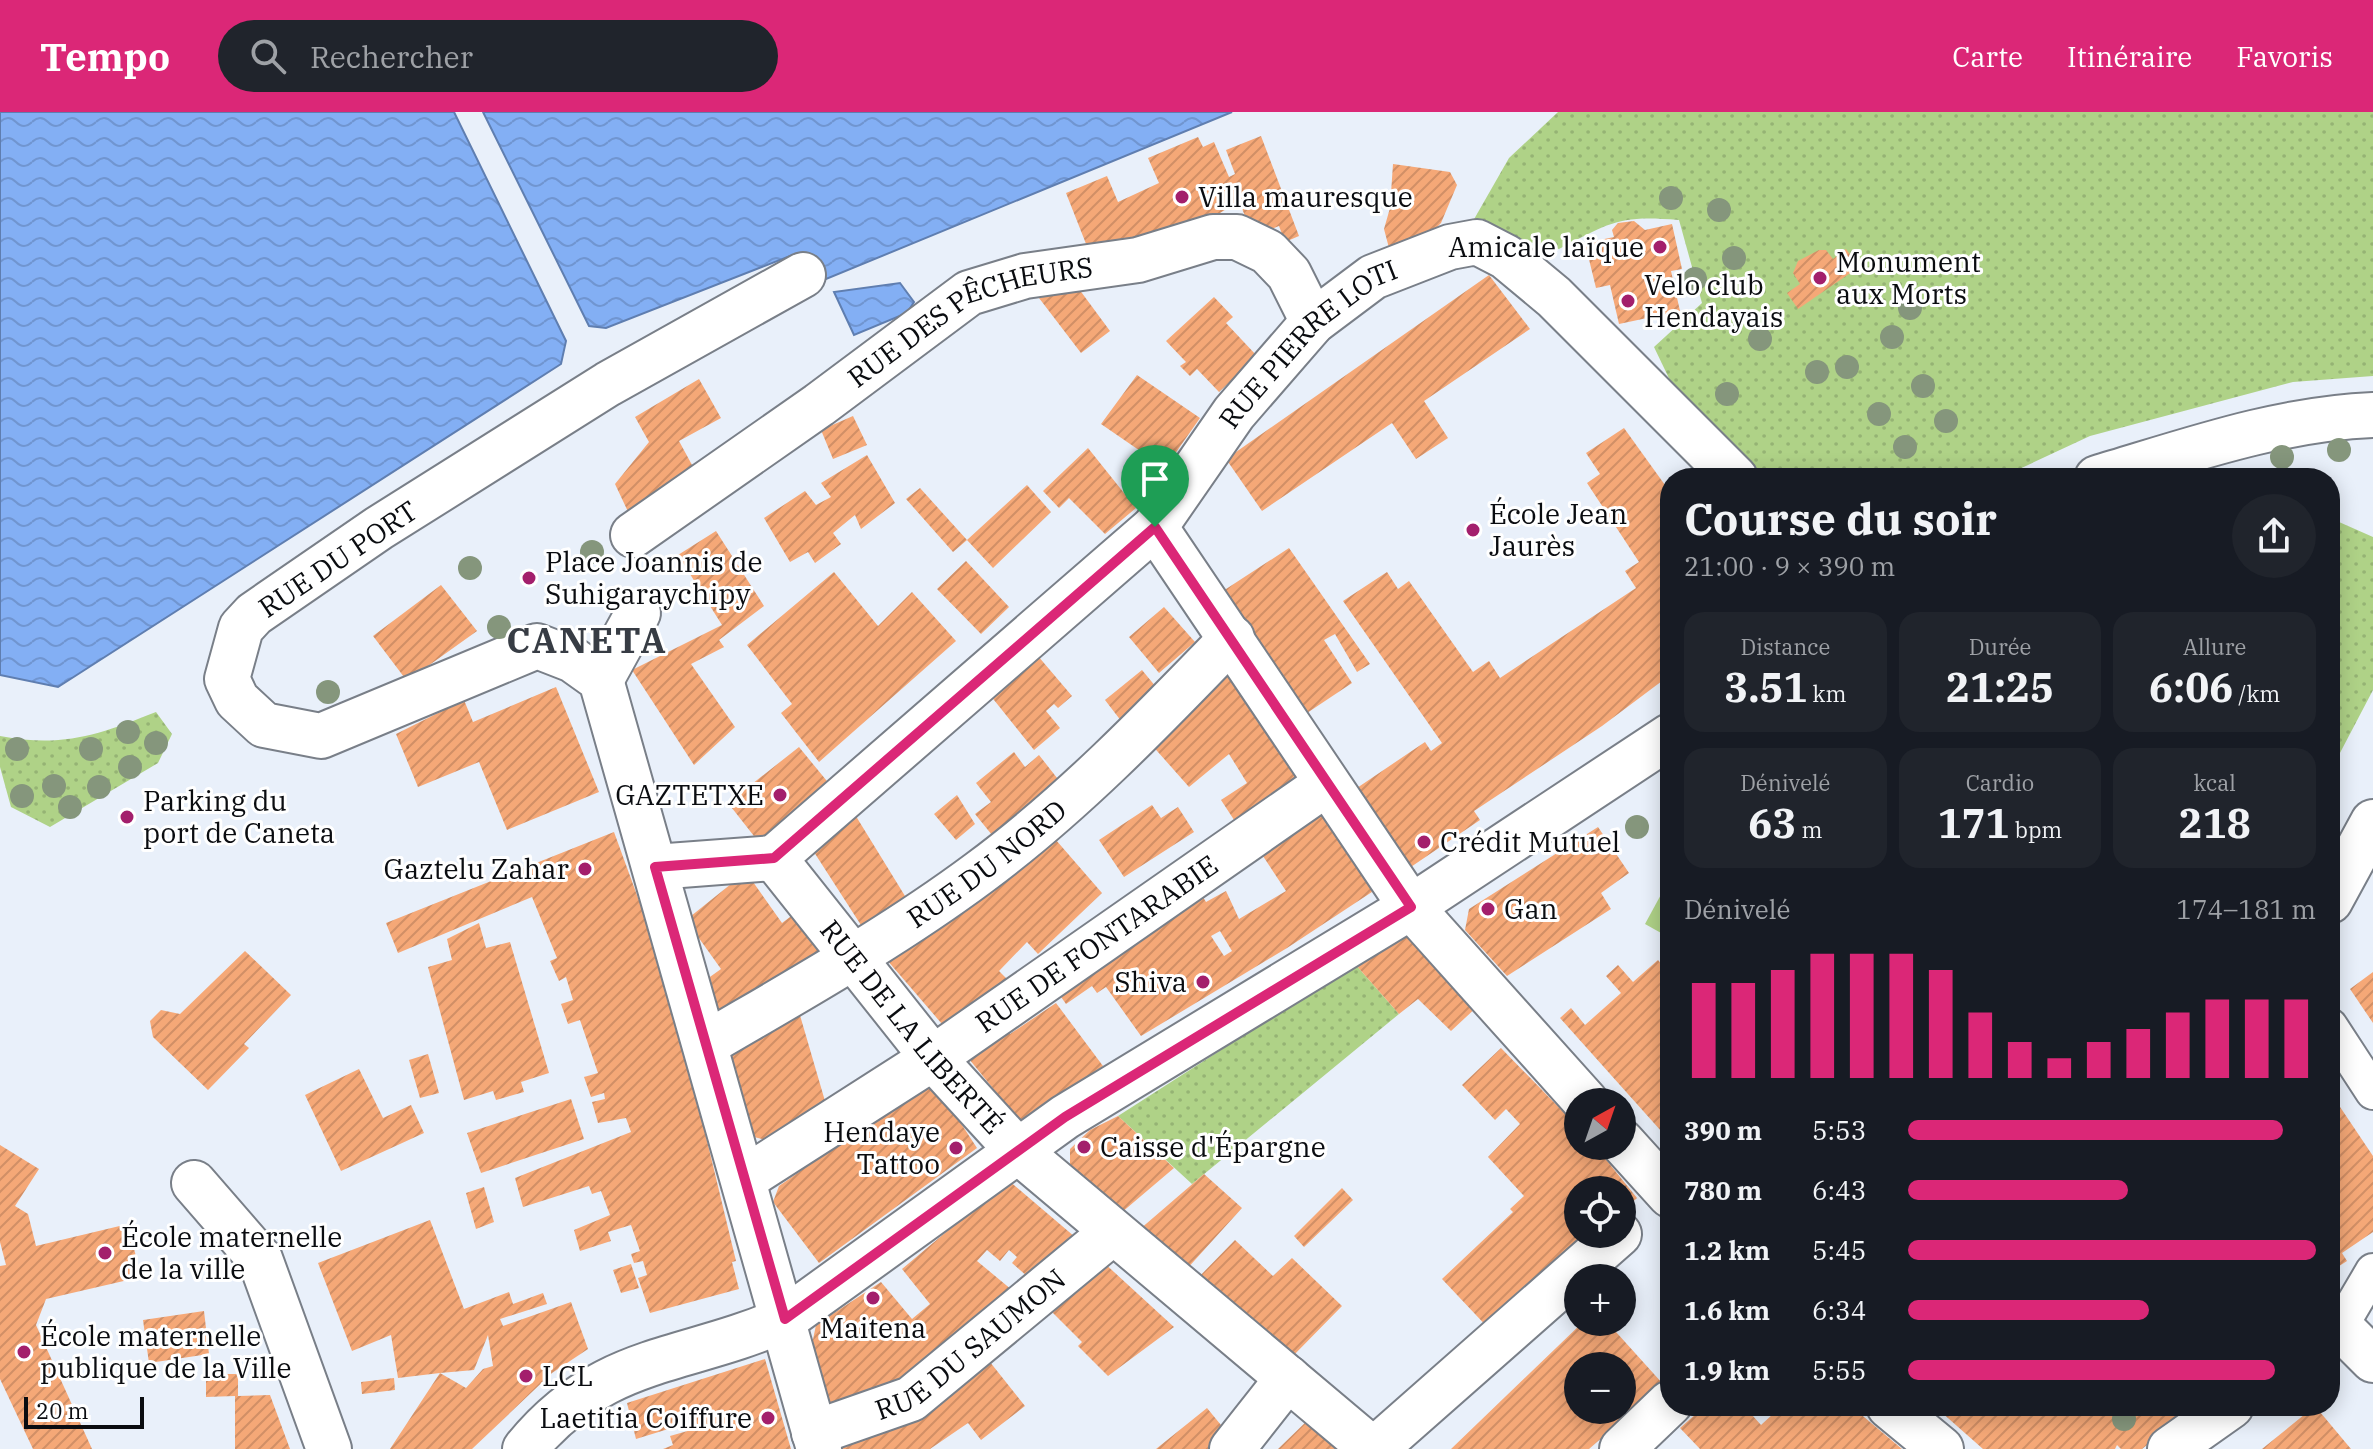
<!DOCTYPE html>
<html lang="fr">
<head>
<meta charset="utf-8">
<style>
  :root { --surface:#171b24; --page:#20242c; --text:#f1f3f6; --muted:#9ea1a6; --accent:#db2777 }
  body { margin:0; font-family:"IBM Plex Serif",serif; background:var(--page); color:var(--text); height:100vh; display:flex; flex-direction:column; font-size:30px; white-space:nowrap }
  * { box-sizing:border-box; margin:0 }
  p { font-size:26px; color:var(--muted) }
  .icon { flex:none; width:44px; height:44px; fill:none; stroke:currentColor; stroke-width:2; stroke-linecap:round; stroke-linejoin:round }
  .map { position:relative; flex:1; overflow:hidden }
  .panel { position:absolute; left:1660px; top:356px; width:680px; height:948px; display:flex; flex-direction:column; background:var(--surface); border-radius:32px; box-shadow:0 4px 20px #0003 }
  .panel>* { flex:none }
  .needle { width:52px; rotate:40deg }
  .controls { position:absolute; left:1564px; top:976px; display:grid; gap:16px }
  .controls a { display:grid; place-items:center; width:72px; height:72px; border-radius:50%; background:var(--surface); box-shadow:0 4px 20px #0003; font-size:40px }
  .scale { position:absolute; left:24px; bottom:20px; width:120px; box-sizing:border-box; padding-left:8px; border:4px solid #0a0c10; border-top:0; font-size:22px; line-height:28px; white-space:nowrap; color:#0a0c10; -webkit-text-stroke:6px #fff; paint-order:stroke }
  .pin { position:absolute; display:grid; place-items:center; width:68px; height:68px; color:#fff; margin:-82px -34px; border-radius:50% 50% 50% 0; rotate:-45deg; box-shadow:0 0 8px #0007 }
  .pin .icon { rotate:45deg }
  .round { display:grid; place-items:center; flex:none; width:84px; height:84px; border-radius:42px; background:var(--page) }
  .summary { display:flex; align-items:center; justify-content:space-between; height:136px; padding:0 24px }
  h1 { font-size:44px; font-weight:700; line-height:60px }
  .metrics { display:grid; grid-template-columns:repeat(3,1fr); gap:12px; height:136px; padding:8px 24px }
  .metrics div { display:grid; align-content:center; border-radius:20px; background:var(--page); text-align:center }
  .metrics b { font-size:40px; font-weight:700 }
  .metrics small { font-size:22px; font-weight:400 }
  .metrics p { font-size:22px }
  .chart { height:224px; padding:16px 24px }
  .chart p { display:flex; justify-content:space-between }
  .chart svg { width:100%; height:144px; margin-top:8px; stroke:var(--accent); stroke-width:6 }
  ul { padding:0 24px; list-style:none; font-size:26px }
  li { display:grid; grid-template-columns:128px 96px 1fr; align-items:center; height:60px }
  li i { height:20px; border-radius:10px; background:var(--accent) }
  header { display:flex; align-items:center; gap:48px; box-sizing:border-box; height:112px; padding:0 40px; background:var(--accent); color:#fff }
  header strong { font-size:38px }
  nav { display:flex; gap:44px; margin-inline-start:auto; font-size:28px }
  .search { width:560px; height:72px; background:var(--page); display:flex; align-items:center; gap:20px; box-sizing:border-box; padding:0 28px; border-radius:44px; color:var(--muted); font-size:30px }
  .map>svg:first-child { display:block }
  .green { fill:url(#green-dots) }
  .pitch { fill:#afd287 }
  .water { fill:url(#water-waves); stroke:#5f7eb0; stroke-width:2 }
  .building { fill:url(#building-hatch); fill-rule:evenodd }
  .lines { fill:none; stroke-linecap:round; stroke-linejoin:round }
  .pedestrian-casing { stroke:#797f88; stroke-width:38 }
  .minor-casing { stroke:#797f88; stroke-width:48 }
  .secondary-casing { stroke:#797f88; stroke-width:48 }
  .pedestrian { stroke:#fff; stroke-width:34 }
  .minor { stroke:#fff; stroke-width:44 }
  .secondary { stroke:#fff; stroke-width:44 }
  .tree { fill:#85967c }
  .route-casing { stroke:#fff; stroke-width:16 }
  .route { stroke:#db2777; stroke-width:10 }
  .poi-dot { fill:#a31f6c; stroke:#fff; stroke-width:3 }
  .labels { text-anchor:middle; stroke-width:6; stroke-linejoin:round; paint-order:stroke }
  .poi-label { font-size:28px; fill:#0a0c10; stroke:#fff; text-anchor:start }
  .street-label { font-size:28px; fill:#0a0c10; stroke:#fff }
  .district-label { font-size:36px; font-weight:bold; letter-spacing:2px; fill:#373c44; stroke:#fff }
</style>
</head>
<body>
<header>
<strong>Tempo</strong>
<div class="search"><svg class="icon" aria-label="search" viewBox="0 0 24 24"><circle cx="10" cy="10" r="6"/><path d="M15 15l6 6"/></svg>Rechercher</div>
<nav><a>Carte</a><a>Itinéraire</a><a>Favoris</a></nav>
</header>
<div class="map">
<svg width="2373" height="1337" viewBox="0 0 2373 1337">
  <defs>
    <pattern id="green-dots" width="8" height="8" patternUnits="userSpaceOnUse" patternTransform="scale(2)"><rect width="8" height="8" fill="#afd287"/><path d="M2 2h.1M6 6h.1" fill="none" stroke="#95b374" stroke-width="1.8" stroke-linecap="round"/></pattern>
    <pattern id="water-waves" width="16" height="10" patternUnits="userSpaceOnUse" patternTransform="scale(2)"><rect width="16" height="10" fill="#83aff4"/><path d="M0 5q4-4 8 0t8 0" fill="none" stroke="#7095d0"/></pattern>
    <pattern id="building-hatch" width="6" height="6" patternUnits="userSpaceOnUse" patternTransform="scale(2)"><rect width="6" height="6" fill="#f5a877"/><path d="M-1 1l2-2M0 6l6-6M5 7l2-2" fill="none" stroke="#d18f66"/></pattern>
  </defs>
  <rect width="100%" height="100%" fill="#e9f0fa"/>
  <path class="green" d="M1558,0h815v264l-80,6 -203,54 -90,42h-255l-68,-83 -23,-48 48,-44 -23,-83c-61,-5 -67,2 -120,29l-90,-21 40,-70z
    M2330,406l43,19v153l-43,82z
    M156,600l16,22 -14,29 -108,64 -39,-20 -11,-40v-31c63,12 98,-1 156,-24z
    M1355,852l44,50 -207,170 -74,-68z"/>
  <path class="pitch" d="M1670,766v60l-25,-14z"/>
  <path class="water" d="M0,0h454l112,229 -5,23 -503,323 -58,-12z
    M483,0h749l-423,174 -19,-30 -184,72 -17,-2z
    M900,171l14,19 -7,11 -53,22 -20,-43z"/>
  <path class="building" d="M1261,24l38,100 -14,6 -6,-16 -26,10 -14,-35 -46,29 -101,29 -26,-66 41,-17 11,26 41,-19 -11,-25 50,-21 5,10 11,-5 15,35 6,-3 -9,-24z
    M1393,52l57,8 7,13 -16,38 -7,7 -24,8 -7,7 -14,3 -5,-19 6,-21z
    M1634,109l11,9 27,-6 10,45 -11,2 9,40 -61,13 -9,-39 -14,3 -11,-45 29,-6 -2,-7 6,-7z
    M1846,137l13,18 -61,42 -11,-16 13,-9 -7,-11 5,-12 21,-11h7l7,9z
    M1489,163l41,54 -106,72 24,37 -32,21 -24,-36 -130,88 -36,-52z
    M1079,177l31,42 -29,22 -42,-55z
    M1214,185l19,20 -7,6 31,33 -38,36 -22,-23 -7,7 -10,-10 6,-4 -20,-21z
    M1137,263l63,43 -35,50 -64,-44z
    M699,267l22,39 -42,23 19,35 -67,42 -16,-34 34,-42 -14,-25z
    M853,304l14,29 -34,14 -12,-29z
    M1624,316l46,64v183l-68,51 -128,85 6,9 -78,53 -48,-83 71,-48 6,9 11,-8 -99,-142 44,-29 11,17 11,-8 64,91 16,-11 11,17 136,-90 -11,-17 14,-9 -52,-79 13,-9 -14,-21z
    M1088,336l48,60 -31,26 -36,-36 -10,10 -16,-17z
    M867,343l28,48 -34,26 -6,-14 -22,18 8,11 -26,19 -7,-11 -18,10 -26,-44 41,-27 11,14 15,-8 -10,-14z
    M1027,373l24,27 -58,56 -26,-28 -14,12 -47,-53 14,-11 47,52z
    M716,419l48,75 -45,34 5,7 -33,17 44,63 -41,38 -62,-95 90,-45 -44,-70z
    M1289,436l81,116 -13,8 -22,-38 -11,6 28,43 -48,32 -81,-124z
    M966,449l43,46 -28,27 -44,-45z
    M834,460l44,54 34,-34 44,49 -137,121 -38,-49 11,-9 -45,-59z
    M441,473l36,46 -70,50 -34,-45z
    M1164,495l31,35 -36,31 -30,-36z
    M1230,543l76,119 -66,55 -19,-29 26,-17 -18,-29 -40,33 -39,-44z
    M1038,544l34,40 -14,12 -4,-4 -8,7 14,17 -26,22 -44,-55z
    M1142,558l19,23 -36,33 -20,-26z
    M556,575l43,105 -92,38 -28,-68 -61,25 -22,-53 68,-34 9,22z
    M799,635l32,39 -70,59 -33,-42z
    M1014,640l11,15 14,-12 22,28 -69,52 -17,-21 16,-12 -15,-19z
    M957,683l18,29 -19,16 -22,-26z
    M1152,693l9,13 17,-11 16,25 -70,45 -25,-37z
    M1325,697l53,79 -91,60 -146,88 -35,-49 -9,6 -5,-7 -26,18 -12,-17 144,-98 8,13 20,-11 13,28 47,-28 -27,-41zM1220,819l12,20 -8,5 -13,-20z
    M854,701l59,96 -45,27 -56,-87z
    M1598,715l31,46 -28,20 10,16 -104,67 -42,-46 4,-21z
    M614,720l55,151 67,278 -4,1 7,27 -89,24 -12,-35 9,-3 -4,-14 -9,2 -3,-9 9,-3 -9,-26 -23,7 3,9 -31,10 -6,-21 36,-15 -9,-24 -9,3 -3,-8 -66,21 -8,-29 116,-46 -5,-14 -28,5 -6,-21 13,-3 -1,-6 -13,4 -7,-20 14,-4 -18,-53 -12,4 -7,-20 12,-4 -7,-23 -7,4 -9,-20 7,-3 -25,-61 -134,56 -12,-30z
    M1049,720l53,61 -64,61 -11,-12 -28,29 14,14 -65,46 -61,-71 62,-38z
    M746,760l36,51 12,-9 31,33 -99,65 -10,-1 -9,-32 14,-10 -35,-49z
    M479,811l7,25 24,-6 39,131 -28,9 3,10 -28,8 -3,-9 -29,9 -36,-133 24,-7 -5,-21z
    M1407,820l72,73 -28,26 -33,-32 -19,15 -44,-50z
    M245,839l46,44 -47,49 5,4 -41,42 -55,-53 -3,-16 11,-11 19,4z
    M1658,848l12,14v65l-8,7 8,9v86l-110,-123 11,-10 14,17 36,-32 -15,-17 12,-11 15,17z
    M2373,860v51l-23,-34z
    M1056,891l47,63 -82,57 -56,-69 39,-29 6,9z
    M797,893l28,96 -59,39 -16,-4 -23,-88z
    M1501,936l77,79v19h17l42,52 -15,13v-21h-44v44h20l-106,98 -50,-53 71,-67 -3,-3 14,-13 -36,-39 32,-33 -14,-15 -11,11 -33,-35z
    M428,942l11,39 -19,5 -11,-38z
    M359,957l24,49 28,-13 13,28 -83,38 -36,-76z
    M932,967l45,69 -158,115 -46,-61 6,-16z
    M2330,980l43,64v76l-31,21 5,8 -17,11z
    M571,987l13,40 -103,34 -14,-40z
    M1118,1004l56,52 -53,45 -51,-46v-18l20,-19z
    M0,1033l39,24 -24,37 13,8 8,32 92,-22 13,53 -95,22 -10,26 56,124h-59l-33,-70v-113l6,-1 -6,-23z
    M1204,1062l38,34 -57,63 -46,-41z
    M1008,1068l67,57 -47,40 -16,-14 5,-6 -8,-7 -9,11 -13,-11 -10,11 35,29 -115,98 -68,21 -18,-60 5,-24 65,-43 31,37 18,-15 -28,-35z
    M484,1075l10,35 -18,7 -10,-36z
    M1342,1076l11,12 -49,47 -10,-11z
    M430,1108l34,89 45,-17 4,12 30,-11 4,11 -47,15 3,7 68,-24 17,47 -36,24 -80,76h-82l50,-76 -42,5 -7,-43 -39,16 -34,-88zM488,1223l5,31 -10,3 -17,19 -26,-15 34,-3z
    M1235,1128l38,36 19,-18 50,48 -52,53 -94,-79z
    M1102,1149l72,66 -66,49 -30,-30 4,-4 -35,-35z
    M631,1152l8,24 -18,5 -8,-23z
    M204,1199l5,43 -60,9 -6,-43z
    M1583,1210h24l56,62 -74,65h-138zM1578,1254h44v44h-44z
    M986,1245l39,49 -44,34 -13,-17 -38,26h-94l77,-32z
    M765,1247l26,90h-128l10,-4 -3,-9 28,-8 -4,-12 -17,4 1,6 -42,13 -9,-36z
    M206,1262h32v22l32,-1 20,54h-55v-53l-29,1z
    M394,1266l1,12 -33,4 -1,-12z
    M1705,1294h39l17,19 12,-11 -8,-8h86l51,43h-202l-20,-21z
    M1946,1294h251l-55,43h-21l-4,-4 -2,4h-132l-43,-38z
    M2315,1294l36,43h-89l32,-26z
    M1207,1296l23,28 -16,13h-58z
    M1310,1306l34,31h-66z"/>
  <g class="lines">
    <g class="pedestrian-casing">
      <path id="pedestrian" d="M2330,914l43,66
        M2330,1207l10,8 33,-56"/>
    </g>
    <g class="minor-casing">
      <g id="minor">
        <path d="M803,163l-195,109 -229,144 -125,86 -13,14 -14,51 10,21 27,25 57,11 216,-90 36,14 28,20 218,769"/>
        <path d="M1155,415l256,380 175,195"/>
        <path id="s1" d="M633,423l186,-130 150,-112 56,-17 113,-16 75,-23h24l31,15 21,22 24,48"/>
        <path d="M601,568l37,-67"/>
        <path id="s2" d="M774,746l381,-331 79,-114 79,-91 60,-45 77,-30 27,-5 29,15 48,40 181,181"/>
        <path id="s3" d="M774,746l159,200 85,93 354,298"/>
        <path d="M655,755l119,-9"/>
        <path d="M2330,789l43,-79"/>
        <path id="s4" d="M706,932c92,-54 187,-107 273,-171 92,-68 174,-153 253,-235"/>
        <path d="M1622,1030l48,53"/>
        <path id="s5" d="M744,1067l189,-121 393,-274"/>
        <path d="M194,1071l66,76 69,190"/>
        <path d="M2330,1222l10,-7 33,33"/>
        <path d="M1889,1294l52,43"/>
        <path id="s6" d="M814,1321l97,-34 202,-167"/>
        <path d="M1232,1337l56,-71"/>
        <path d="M1375,1337l244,-215"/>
        <path d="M1622,1337l48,-46"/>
        <path d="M2170,1337l61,-43"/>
      </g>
    </g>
    <g class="secondary-casing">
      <path id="secondary" d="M2097,366c91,-27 180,-59 276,-63
        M525,1337c77,-95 159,-85 260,-130l280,-202 346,-210 259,-171"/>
    </g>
    <use href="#pedestrian" class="pedestrian"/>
    <use href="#minor" class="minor"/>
    <use href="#secondary" class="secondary"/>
  </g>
  <g class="tree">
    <circle cx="1671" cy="86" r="12"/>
    <circle cx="1719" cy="98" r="12"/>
    <circle cx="1734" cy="146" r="12"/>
    <circle cx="1695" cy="167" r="12"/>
    <circle cx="1910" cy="196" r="12"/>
    <circle cx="1892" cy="225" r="12"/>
    <circle cx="1760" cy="227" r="12"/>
    <circle cx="1847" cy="255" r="12"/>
    <circle cx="1817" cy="260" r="12"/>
    <circle cx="1923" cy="274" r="12"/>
    <circle cx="1727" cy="282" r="12"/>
    <circle cx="1879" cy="302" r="12"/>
    <circle cx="1946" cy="309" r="12"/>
    <circle cx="1905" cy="335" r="12"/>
    <circle cx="2339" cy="338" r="12"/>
    <circle cx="2282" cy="345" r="12"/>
    <circle cx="592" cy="440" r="12"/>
    <circle cx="470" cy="456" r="12"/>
    <circle cx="499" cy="515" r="12"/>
    <circle cx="328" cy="580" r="12"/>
    <circle cx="128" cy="620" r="12"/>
    <circle cx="156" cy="631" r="12"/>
    <circle cx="17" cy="637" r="12"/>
    <circle cx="91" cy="637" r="12"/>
    <circle cx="130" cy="655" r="12"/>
    <circle cx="54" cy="674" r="12"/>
    <circle cx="99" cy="675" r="12"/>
    <circle cx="22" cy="684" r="12"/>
    <circle cx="70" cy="695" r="12"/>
    <circle cx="1637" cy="715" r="12"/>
    <circle cx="2124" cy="1307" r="12"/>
  </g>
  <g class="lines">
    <g class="route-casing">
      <path id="route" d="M1155,415l256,380 -346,210 -280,202 -130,-452 119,-9z"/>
    </g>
    <use href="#route" class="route"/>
  </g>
  <g class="poi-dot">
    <circle cx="1182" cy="85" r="8"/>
    <circle cx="1660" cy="135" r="8"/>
    <circle cx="1820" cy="166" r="8"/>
    <circle cx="1628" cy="189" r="8"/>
    <circle cx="1473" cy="418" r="8"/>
    <circle cx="529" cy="466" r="8"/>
    <circle cx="780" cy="683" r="8"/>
    <circle cx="127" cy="705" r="8"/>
    <circle cx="1424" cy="730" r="8"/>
    <circle cx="585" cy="757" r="8"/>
    <circle cx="1488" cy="797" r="8"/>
    <circle cx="1203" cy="870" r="8"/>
    <circle cx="1084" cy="1035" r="8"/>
    <circle cx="956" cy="1036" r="8"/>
    <circle cx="105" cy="1141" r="8"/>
    <circle cx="873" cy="1186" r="8"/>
    <circle cx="24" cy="1240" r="8"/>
    <circle cx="526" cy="1264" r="8"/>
    <circle cx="768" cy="1306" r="8"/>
  </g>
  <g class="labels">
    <g class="poi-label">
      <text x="1198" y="95">Villa mauresque</text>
      <text x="1644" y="145" text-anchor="end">Amicale laïque</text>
      <text x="1836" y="160">Monument<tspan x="1836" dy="32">aux Morts</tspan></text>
      <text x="1644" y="183">Velo club<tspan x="1644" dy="32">Hendayais</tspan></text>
      <text x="1489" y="412">École Jean<tspan x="1489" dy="32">Jaurès</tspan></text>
      <text x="545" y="460">Place Joannis de<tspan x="545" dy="32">Suhigaraychipy</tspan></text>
      <text x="764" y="693" text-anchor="end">GAZTETXE</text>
      <text x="143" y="699">Parking du<tspan x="143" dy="32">port de Caneta</tspan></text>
      <text x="1440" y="740">Crédit Mutuel</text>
      <text x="569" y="767" text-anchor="end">Gaztelu Zahar</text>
      <text x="1504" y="807">Gan</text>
      <text x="1187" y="880" text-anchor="end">Shiva</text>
      <text x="940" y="1030" text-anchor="end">Hendaye<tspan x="940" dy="32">Tattoo</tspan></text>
      <text x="1100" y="1045">Caisse d'Épargne</text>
      <text x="121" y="1135">École maternelle<tspan x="121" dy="32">de la ville</tspan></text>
      <text x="873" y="1226" text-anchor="middle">Maitena</text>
      <text x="40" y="1234">École maternelle<tspan x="40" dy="32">publique de la Ville</tspan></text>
      <text x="542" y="1274">LCL</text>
      <text x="752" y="1316" text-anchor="end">Laetitia Coiffure</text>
    </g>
    <g class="street-label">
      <text dy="10" stroke="none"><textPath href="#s1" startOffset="404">RUE DES PÊCHEURS</textPath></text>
      <text dy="10" stroke="none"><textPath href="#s2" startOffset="746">RUE PIERRE LOTI</textPath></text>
      <text transform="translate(338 447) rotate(-34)" y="10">RUE DU PORT</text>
      <text dy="10" stroke="none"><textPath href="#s4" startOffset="334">RUE DU NORD</textPath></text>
      <text dy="10" stroke="none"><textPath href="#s5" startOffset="424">RUE DE FONTARABIE</textPath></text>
      <text dy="10" stroke="none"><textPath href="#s3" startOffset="218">RUE DE LA LIBERTÉ</textPath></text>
      <text dy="10" stroke="none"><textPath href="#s6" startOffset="182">RUE DU SAUMON</textPath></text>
    </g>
    <g class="district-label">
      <text x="587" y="541">CANETA</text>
    </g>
  </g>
</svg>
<div class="controls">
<a><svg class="needle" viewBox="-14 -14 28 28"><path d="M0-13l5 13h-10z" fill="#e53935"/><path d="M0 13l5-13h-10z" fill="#9ea1a6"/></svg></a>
<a><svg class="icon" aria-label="locate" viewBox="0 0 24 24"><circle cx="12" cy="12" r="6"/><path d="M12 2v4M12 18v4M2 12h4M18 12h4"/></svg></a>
<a>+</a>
<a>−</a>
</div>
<div class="scale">20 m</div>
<div class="pin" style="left:1155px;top:415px;background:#1e9e55"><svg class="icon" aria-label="arrive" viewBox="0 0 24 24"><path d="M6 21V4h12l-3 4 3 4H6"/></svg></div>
<section class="panel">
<div class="summary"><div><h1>Course du soir</h1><p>21:00 · 9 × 390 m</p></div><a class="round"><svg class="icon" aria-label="share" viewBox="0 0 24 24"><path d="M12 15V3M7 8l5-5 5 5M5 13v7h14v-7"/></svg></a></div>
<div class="metrics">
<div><p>Distance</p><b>3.51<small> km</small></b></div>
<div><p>Durée</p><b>21:25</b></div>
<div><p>Allure</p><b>6:06<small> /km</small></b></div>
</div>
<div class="metrics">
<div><p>Dénivelé</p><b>63<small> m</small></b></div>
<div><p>Cardio</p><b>171<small> bpm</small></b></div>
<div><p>kcal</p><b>218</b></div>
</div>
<div class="chart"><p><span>Dénivelé</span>174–181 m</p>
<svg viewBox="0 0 160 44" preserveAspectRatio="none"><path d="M5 44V15M15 44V15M25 44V11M35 44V6M45 44V6M55 44V6M65 44V11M75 44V24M85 44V33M95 44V38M105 44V33M115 44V29M125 44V24M135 44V20M145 44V20M155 44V20"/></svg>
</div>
<ul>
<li><b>390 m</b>5:53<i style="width:92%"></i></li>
<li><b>780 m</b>6:43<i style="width:54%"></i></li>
<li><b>1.2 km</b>5:45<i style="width:100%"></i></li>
<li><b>1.6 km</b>6:34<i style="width:59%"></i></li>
<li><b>1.9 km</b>5:55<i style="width:90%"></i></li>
</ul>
</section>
</div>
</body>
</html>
